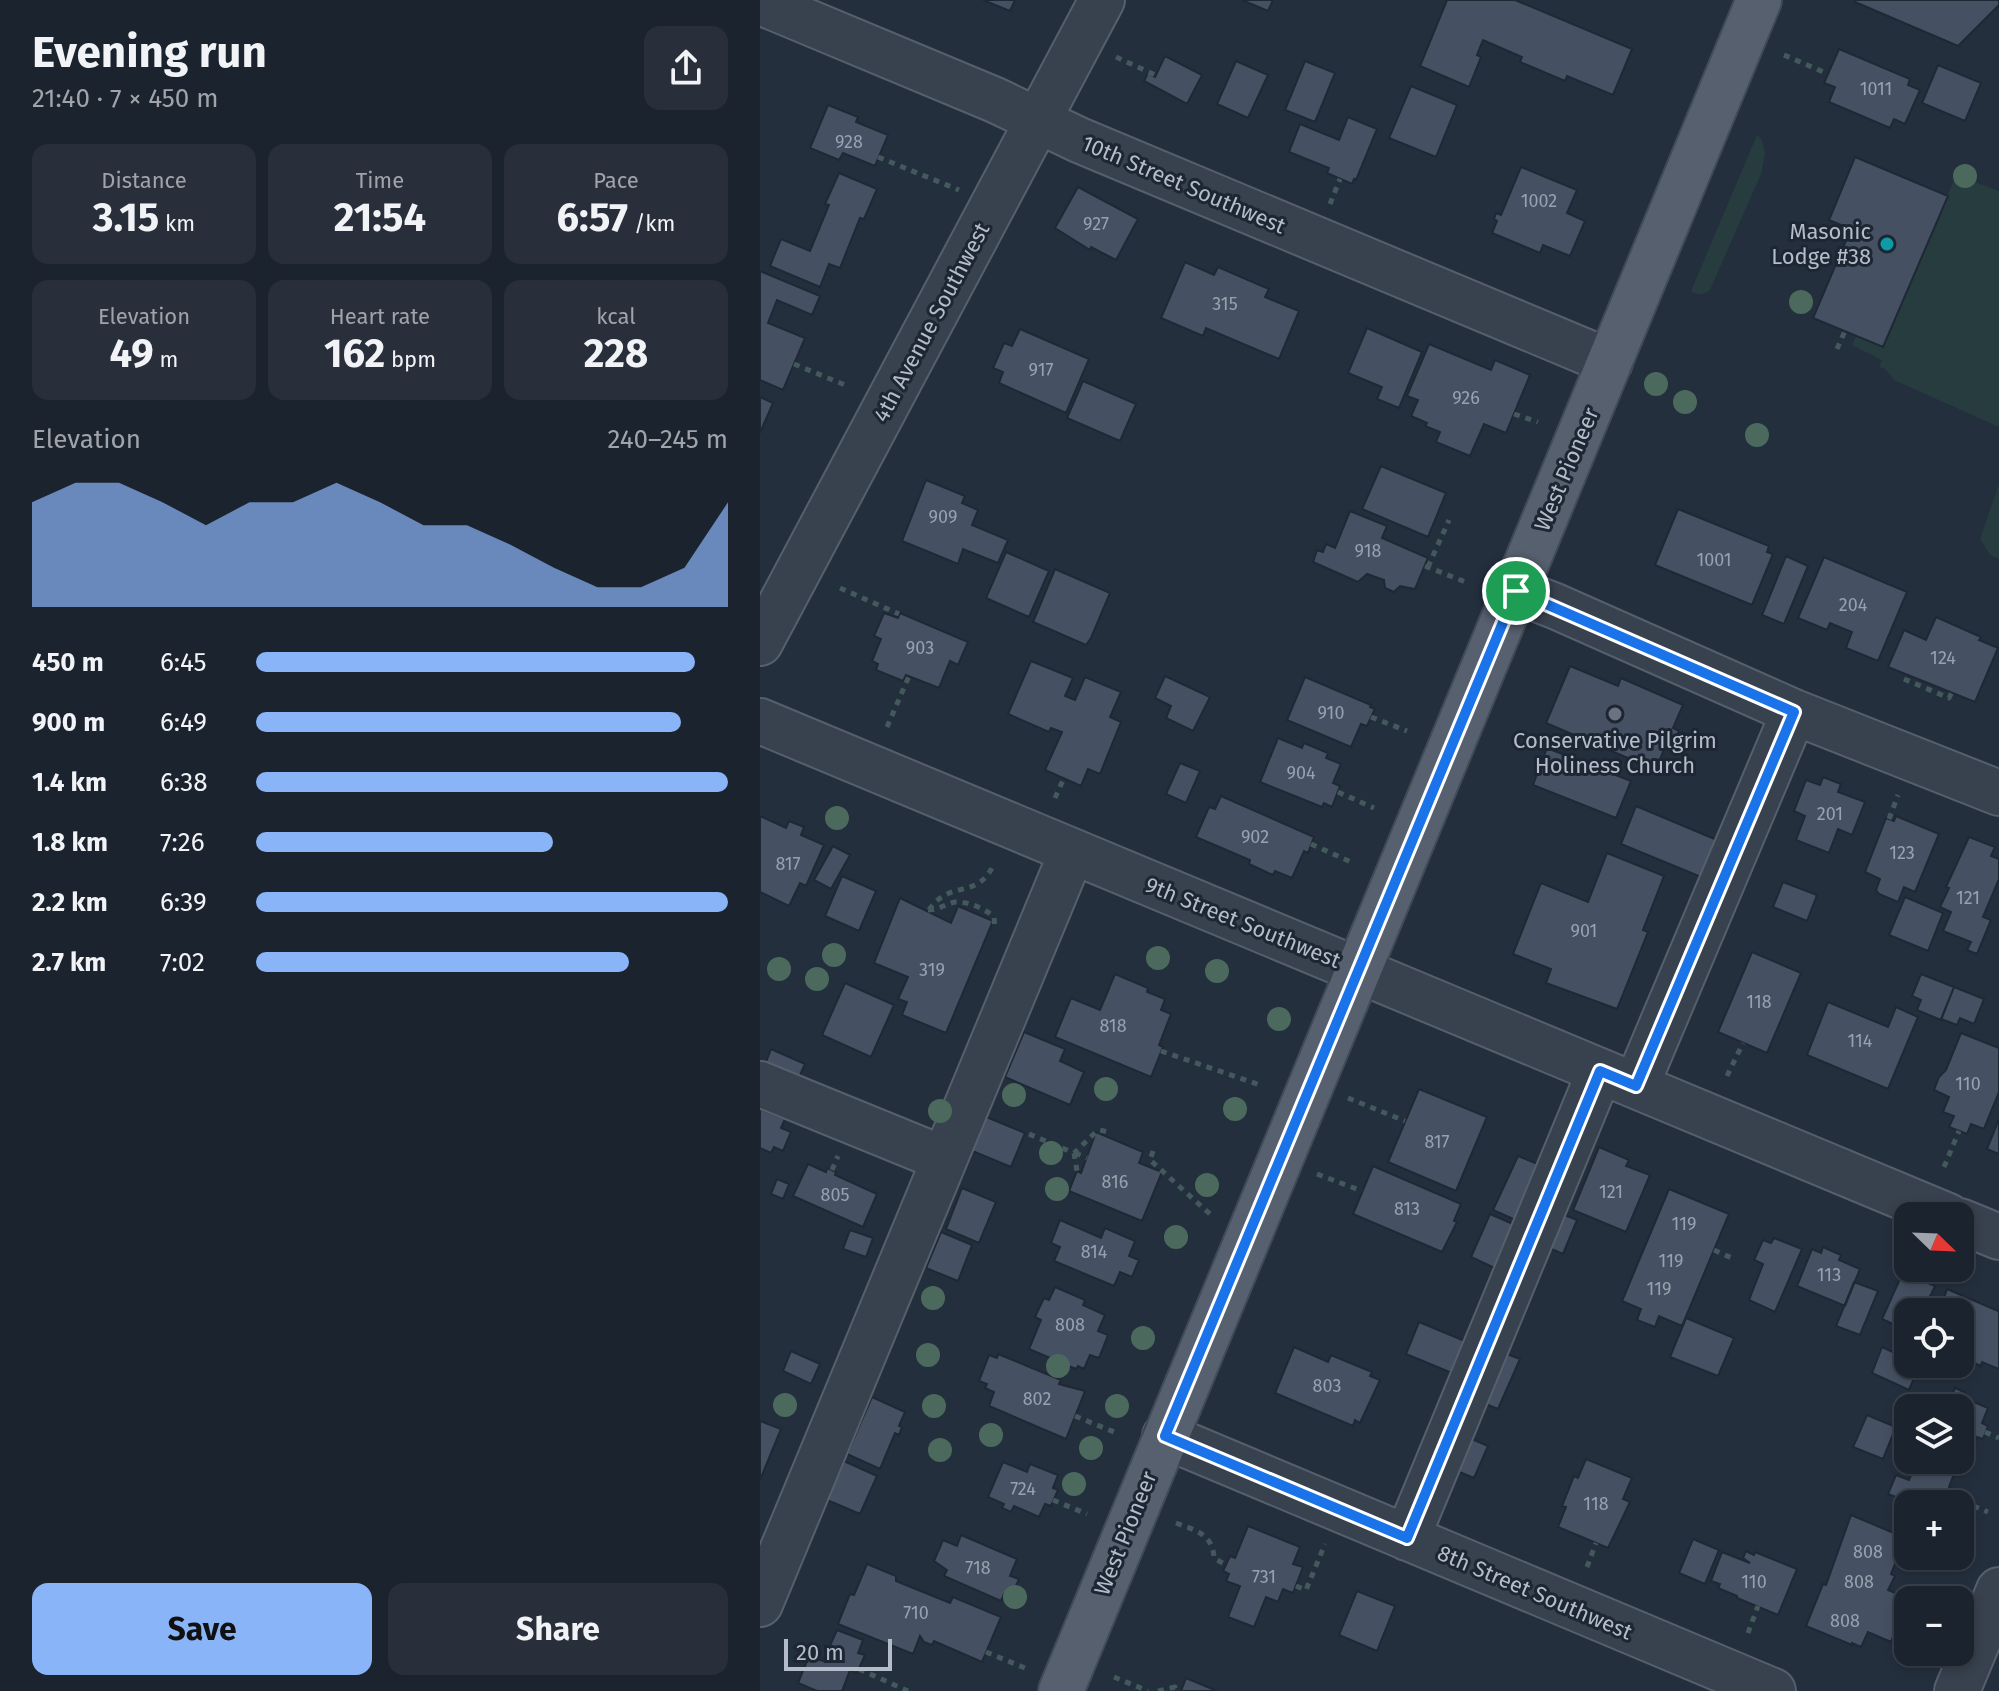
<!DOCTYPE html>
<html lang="en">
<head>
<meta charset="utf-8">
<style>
  :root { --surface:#1b232e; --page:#282f3a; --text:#f1f3f6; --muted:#a0a4aa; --line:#39404a; --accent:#8ab4f8 }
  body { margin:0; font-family:"Fira Sans",sans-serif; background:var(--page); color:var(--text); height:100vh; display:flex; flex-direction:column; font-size:30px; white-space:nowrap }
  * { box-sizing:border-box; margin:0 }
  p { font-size:26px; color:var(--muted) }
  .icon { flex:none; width:44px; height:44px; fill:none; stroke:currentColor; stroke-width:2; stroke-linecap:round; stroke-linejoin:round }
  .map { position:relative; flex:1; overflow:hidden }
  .drawer { display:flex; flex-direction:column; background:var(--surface); width:760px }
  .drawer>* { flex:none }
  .needle { width:52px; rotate:113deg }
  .buttons { position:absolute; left:1134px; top:1202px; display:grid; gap:16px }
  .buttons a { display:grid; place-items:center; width:80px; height:80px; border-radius:16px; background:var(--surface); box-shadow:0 4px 12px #0003,0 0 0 2px var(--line); font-size:40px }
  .scale { position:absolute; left:24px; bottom:20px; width:108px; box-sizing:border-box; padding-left:8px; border:4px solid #b4bcc9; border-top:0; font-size:22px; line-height:28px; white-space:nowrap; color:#b4bcc9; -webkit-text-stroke:6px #1d2633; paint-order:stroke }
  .pin { position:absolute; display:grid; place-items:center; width:68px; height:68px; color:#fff; margin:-34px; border:4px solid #fff; border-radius:50%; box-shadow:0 2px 8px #0007 }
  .round { display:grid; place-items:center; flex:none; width:84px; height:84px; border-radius:16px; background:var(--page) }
  .headline { display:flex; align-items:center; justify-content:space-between; height:136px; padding:0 32px }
  h1 { font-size:44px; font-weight:700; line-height:60px }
  .metrics { display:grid; grid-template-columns:repeat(3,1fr); gap:12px; height:136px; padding:8px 32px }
  .metrics div { display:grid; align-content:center; border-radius:16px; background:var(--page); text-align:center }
  .metrics b { font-size:40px; font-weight:700 }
  .metrics small { font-size:22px; font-weight:400 }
  .metrics p { font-size:22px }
  .chart { height:224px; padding:16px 32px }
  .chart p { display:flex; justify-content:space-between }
  .chart svg { width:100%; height:144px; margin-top:8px; fill:var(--accent); opacity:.7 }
  .primary-button { display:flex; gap:16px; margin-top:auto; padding:16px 32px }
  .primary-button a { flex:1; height:92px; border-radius:16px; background:var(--accent); color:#111; font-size:32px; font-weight:700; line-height:92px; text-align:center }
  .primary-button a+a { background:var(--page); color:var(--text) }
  ul { padding:0 32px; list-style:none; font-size:26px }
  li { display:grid; grid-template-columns:128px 96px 1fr; align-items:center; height:60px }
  li i { height:20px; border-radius:10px; background:var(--accent) }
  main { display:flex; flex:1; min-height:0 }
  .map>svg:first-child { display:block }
  .green { fill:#263c3f }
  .building { fill:#455162; stroke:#1f2835; stroke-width:2 }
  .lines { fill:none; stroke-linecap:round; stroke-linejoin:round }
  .minor-casing { stroke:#565f6c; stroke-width:48 }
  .major-casing { stroke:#414a57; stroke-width:48 }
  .path { stroke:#44595c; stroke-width:5; stroke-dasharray:6 6; stroke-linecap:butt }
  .minor { stroke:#38414e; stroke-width:44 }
  .major { stroke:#56606e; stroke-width:44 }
  .tree { fill:#4b6a5d }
  .route-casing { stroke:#fff; stroke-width:16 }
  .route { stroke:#1a73e8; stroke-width:10 }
  .culture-dot { fill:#0f9aa8; stroke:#1d2633; stroke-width:3 }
  .worship-dot { fill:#6b7280; stroke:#1d2633; stroke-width:3 }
  .labels { text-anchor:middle; stroke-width:6; stroke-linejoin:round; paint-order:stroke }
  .number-label { font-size:18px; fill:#98a1af }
  .street-label { font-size:22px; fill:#b4bcc9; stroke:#1d2633 }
  .poi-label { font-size:22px; fill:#b4bcc9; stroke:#1d2633; text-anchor:end }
</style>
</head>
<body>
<main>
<section class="drawer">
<div class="headline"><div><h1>Evening run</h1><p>21:40 · 7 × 450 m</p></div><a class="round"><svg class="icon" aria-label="share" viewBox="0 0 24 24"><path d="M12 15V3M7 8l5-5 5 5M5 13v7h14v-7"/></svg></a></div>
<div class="metrics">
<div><p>Distance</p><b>3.15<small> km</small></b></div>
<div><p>Time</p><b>21:54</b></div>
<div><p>Pace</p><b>6:57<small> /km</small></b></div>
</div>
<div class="metrics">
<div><p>Elevation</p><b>49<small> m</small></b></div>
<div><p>Heart rate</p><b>162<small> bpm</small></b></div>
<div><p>kcal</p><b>228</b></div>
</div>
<div class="chart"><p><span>Elevation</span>240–245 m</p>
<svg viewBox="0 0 160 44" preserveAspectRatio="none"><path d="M0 44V12L10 6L20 6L30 12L40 19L50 12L60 12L70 6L80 12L90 19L100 19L110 25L120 32L130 38L140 38L150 32L160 12V44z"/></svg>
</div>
<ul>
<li><b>450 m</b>6:45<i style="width:93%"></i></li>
<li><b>900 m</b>6:49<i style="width:90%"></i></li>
<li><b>1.4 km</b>6:38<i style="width:100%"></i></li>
<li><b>1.8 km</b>7:26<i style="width:63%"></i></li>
<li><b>2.2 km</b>6:39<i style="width:100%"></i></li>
<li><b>2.7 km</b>7:02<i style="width:79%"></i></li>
</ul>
<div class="primary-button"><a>Save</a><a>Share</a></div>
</section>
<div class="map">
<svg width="1239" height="1691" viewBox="0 0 1239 1691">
  <rect width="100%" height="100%" fill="#242f3e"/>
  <path class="green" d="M997,135l5,5 3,13 -4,21 -51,116c-7,5 -11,6 -19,1z
    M1196,175l43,16v236l-105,-47 -9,-11 -6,-2 3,-7 -30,-15 4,-9 27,11z
    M1239,484v75l-9,-4 -10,-16z"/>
  <path class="building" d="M223,0h32l-5,11z
    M482,0h31l-5,11z
    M687,0h68l117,49 -19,46 -46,-19 -2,5 -45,-19 2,-5 -39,-17 -6,15 4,2 -12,30 -49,-21z
    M1096,0h143v5l-41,41 -103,-44z
    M1079,49l71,30 -2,6 12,5 -15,34 -11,-5 -4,9 -61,-26 6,-15 -11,-4z
    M405,56l37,19 -15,29 -43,-23 4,-8 7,4z
    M476,61l32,14 -20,43 -31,-14z
    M545,61l30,12 -20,49 -30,-12z
    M1178,65l43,18 -16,38 -43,-18z
    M651,86l46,19 -21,52 -47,-19z
    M68,105l30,12 -2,5 32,13 -13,31 -32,-13 -4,7 -29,-12z
    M588,117l29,12 -21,51 -2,-1 -2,5 -25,-11 2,-5 -40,-16 11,-28 39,16z
    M1095,157l93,39 -65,151 -70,-29 38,-89 -22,-9z
    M761,167l56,23 -10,23 18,8 -15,35 -27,-11 -3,8 -48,-20 5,-12 -3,-2 2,-6 5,2z
    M79,173l38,16 -13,30 -4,-1 -20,50 -11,-4 -9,23 -50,-21 11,-27 29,12 19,-46 -4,-1z
    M318,187l60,32 -22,41 -25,-13 -1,3 -35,-22z
    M425,262l29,13 4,-8 51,22 -4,8 34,14 -20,48 -73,-31 -3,8 -42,-18z
    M0,271l60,25 -8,19 -35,-15 -9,23 37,15 -22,52 -23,-10z
    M607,328l55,24 -23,56 -22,-9 5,-12 -34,-14z
    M260,329l69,30 -23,54 -67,-30 4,-11 -10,-4 11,-25 8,3z
    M669,344l62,26 4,-10 35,15 -24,58 -22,-9 -14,32 -34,-14 4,-10 -15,-6 2,-3 -16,-7 7,-16 -11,-4z
    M323,381l53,23 -16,37 -53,-23z
    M0,397l13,6 -13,30z
    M621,466l65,27 -18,44 -66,-28z
    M166,480l39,16 -3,7 16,7 -6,15 36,15 -10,23 -35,-14 -5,15 -56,-23z
    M918,509l91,37 -2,6 6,2 -21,51 -97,-40z
    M590,511l37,15 -5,12 46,20 -13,31 -15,-3 -6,6 -9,-4 -1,-8 -17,-6 -9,8 -45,-20 4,-12 6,2 3,-8 9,4z
    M246,552l43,19 -20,46 -43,-19z
    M1026,556l22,10 -24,58 -22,-9z
    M1064,557l83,35 -29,69 -32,-13 6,-16 -22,-9 -3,7 -29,-12z
    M295,569l55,24 -19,45 -5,7 -53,-23z
    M124,613l14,5 2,-5 68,29 -10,23 -8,-4 -11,27 -33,-13 -3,6 -27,-11 2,-6 -6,-3 9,-22 -7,-3z
    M1176,617l45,20 -2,3 19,8 -23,54 -87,-35 16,-37 22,10z
    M271,661l42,17 -8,18 10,4 10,-23 36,15 -11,25 11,5 -21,52 -12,-5 -7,17 -36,-16 17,-38 -11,-4 -2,4 -41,-18z
    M810,666l48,20 3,-8 62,27 -10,23 6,3 -7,16 -6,-3 -10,26 -110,-47z
    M405,676l45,21 -17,34 -27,-13 5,-12 -16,-8z
    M545,677l66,28 -1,2 5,2 -8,17 -6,-2 -10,23 -64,-27z
    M518,738l24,10 2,-5 24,10 -2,5 15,6 -8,19 7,3 -8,21 -8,-4 -2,4 -62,-25z
    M787,748l84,33 -15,37 -83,-33z
    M420,763l20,8 -14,32 -20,-9z
    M1063,777l18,7 -3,8 27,10 -13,33 -14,-6 -9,24 -33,-13 9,-24 -11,-5 12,-31 14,5z
    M461,796l93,41 -6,16 -4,-2 -12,27 -17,-7 -2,4 -24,-11 1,-4 -54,-23 13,-30 6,2z
    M876,806l81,34 -16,37 -80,-33z
    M0,816l26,12 3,-7 15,6 -3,8 23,10 -18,41 -6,-3 -11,23 -29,-14z
    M1136,816l43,18 -24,58 -11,-5 -6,15 -19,-8 -3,-4 4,-11 -15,-7 21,-54 8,3z
    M1209,837l26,10 -4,9 8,3v20l-16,38 8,3 -14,34 -10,-4 4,-8 -28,-11 8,-19 -11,-5 9,-19 -3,-1z
    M73,846l17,9 -19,34 -17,-9z
    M847,853l57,23 -21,54 5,2 -31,77 -71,-26 5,-14 -38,-15 28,-71 47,19z
    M82,876l34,15 -17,40 -34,-15z
    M1023,882l34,13 -10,26 -34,-14z
    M1145,897l38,16 -15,38 -39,-16z
    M140,898l51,25 7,-17 35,15 -47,112 -44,-18 5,-13 -9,-3 10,-22 -34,-14z
    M992,952l49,21 -34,80 -49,-21z
    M355,974l33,14 -1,4 18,7 -4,11 10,4 -12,31 4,2 -12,30 -96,-40 16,-39 29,12z
    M1161,974l33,13 -13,33 -24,-10 4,-10 -9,-4z
    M85,983l49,22 -23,52 -49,-22z
    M1194,987l30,12 -10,25 -14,-6 -3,7 -16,-6z
    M1068,1002l60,25 8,-20 22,10 -30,72 -81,-34z
    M264,1032l41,17 -5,12 24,11 -14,33 -65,-28z
    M1201,1033l38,15v44l-15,37 -13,-5 -4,10 -18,-7 5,-11 -11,-4 6,-15 -15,-7 5,-13 7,-7z
    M11,1049l34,15 -9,20 -33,-14z
    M659,1089l68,28 -31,74 -68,-29z
    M0,1109l25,10 -4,9 10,4 -8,19 -9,-4 -3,6 -11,-5z
    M224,1116l41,17 -14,34 -41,-17z
    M1239,1119v35l-12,-5z
    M336,1132l47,20 -4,11 23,9 -20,49 -73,-30 8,-20 4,2z
    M839,1147l30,13 -3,6 24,9 -24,57 -53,-22z
    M758,1156l27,11 -25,55 -27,-12z
    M48,1164l18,8 1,-4 5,2 4,2 -1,3 42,19 -14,33 -70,-31z
    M613,1166l88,38 -7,17 3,1 -15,30 -89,-38z
    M17,1179l12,5 -6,15 -12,-5z
    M202,1188l34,14 -17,41 -33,-14z
    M909,1189l60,25 -47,112 -23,-10 -4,11 -18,-7 4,-11 -19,-8z
    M795,1211l22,9 -14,34 -21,-9z
    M730,1214l30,13 -19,44 -30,-14z
    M300,1220l41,18 4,-10 30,13 -6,15 10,4 -7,17 -12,-5 -6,14 -60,-25 6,-14 -9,-4z
    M90,1230l23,8 -7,19 -23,-8z
    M181,1232l31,13 -14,36 -32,-13z
    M1014,1238l28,11 -27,63 -26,-12 14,-36 -9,-4 9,-20 8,3z
    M1063,1247l18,8 -2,5 21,9 -15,37 -48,-20 15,-37 9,4z
    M1143,1272l32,14 -12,26h-15v19l-26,-12z
    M1094,1282l24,9 -18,44 -24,-9z
    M295,1287l30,13 -2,5 22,10 -7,16 10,4 -9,23 -9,-3 -6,14 -6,-3 -2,3 -47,-20 12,-29 -6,-3 9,-19 5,2z
    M1187,1289l51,22 1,-2v60l-17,-7 -1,4 -21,-9v-45h-37l7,-16 13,5z
    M926,1318l48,20 -16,38 -48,-19z
    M659,1322l53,22 -13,32 -53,-22z
    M534,1347l34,15 3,-7 41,17 -2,4 10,4 -20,43 -5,-3 -2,6 -78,-33z
    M1122,1347l26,12v5h12l-11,26 -37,-17z
    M31,1351l29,13 -9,20 -28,-13z
    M739,1351l21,8 -22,50 -20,-8z
    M238,1354l63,26 -2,4 26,7 -19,48 -77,-33 5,-14 -9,-4 2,-4 -8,-3 10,-26 8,3z
    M1195,1388l11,5 -2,5 24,10 -6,15 6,3 -5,13 -6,-2 -7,15 -10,-4v-40h-25l3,-9 11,5z
    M112,1397l33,15 -6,14 3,1 -3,8 -4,-2 -15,36 -33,-15z
    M1107,1415l29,12 -13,32 -30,-12z
    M0,1421l21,8 -21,51z
    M705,1436l23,10 -14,32 -22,-9z
    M826,1459l46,19 -9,21 7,3 -22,46 -50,-21 8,-20 -4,-1 12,-30 4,2z
    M1157,1460l37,14 -5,13 6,3 -6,12 -7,-2 -1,4h-27l-26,-10 8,-19 13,5z
    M84,1461l33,15 -17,38 -33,-14z
    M243,1462l24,10 3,-8 28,11 -5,13 5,2 -7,16 -6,-2 -6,13 -25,-11 -3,6 -9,-4 2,-4 -16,-7z
    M1091,1515l57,24v17h19l-6,15 -25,-10 -5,13 4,2 -7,14 21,9 -18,43 -23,-10 -7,15 -9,-4v2l-46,-19 17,-42 3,1z
    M488,1526l52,21 -7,17 10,3 -10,26 -10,-4 -5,13 -12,-5 -12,30 -26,-10 12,-31 -14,-5 3,-7 -6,-3 7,-15 5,2z
    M201,1535l56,24 -7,17 9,3 -8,18 -7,-3 -3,7 -57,-25 3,-6 -13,-9 9,-21 14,6z
    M933,1539l26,11 -14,34 -26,-11z
    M986,1551l8,4 1,-3 42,17 -19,46 -41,-17v-2l-19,-8 2,-4 -9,-3 11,-29 28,11 -7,-5z
    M107,1564l29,12v5l54,22 3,-6 48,20 -19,45 -48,-21 -2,4 -8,-3 -4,-6 -7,18 -75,-30 12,-30 4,1z
    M597,1591l38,15 -18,45 -38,-16z
    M77,1630l26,10 -5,13 7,2 -8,18 -7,-3 -8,21h-25l-19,-8 11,-27 14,5z
    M426,1678l31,13h-36z"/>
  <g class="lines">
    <g class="minor-casing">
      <path id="minor" d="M0,2l235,98 84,40 531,222
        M756,591l39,15 239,106 205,81
        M0,643l342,-643
        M0,721l1188,495
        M0,1084l184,75
        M876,1086l158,-374
        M1200,1221l39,16
        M405,1436l608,255
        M647,1538l193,-467
        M0,1604l312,-752
        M1197,1691l42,-101"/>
    </g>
    <g class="major-casing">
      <path id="major" d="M301,1691l698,-1691"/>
    </g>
    <path class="path" d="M1024,55l44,19
      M356,57l39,18
      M118,157l81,33
      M570,204l10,-25
      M1077,349l8,-18
      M34,364l51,21
      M754,414l24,8
      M665,566l43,17
      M668,567l21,-47
      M80,588l59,26
      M1144,679l45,19 3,-6
      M611,717l36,14
      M127,727l22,-51
      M578,792l36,16
      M295,798l9,-20
      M1129,819l9,-24
      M551,844l40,18
      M168,910c11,0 17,-6 27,-8 12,-1 31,7 39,15l1,12
      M169,910c21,-31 47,-10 64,-44
      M401,1051l102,35
      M967,1076l16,-33
      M588,1098l57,23
      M269,1134l45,19 22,-21 4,-2 8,2
      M393,1151l-3,9 60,54
      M314,1153l3,18
      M315,1153l12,5
      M1184,1167l15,-36
      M72,1170l6,-14
      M557,1174l45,17
      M954,1250l20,9
      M315,1416l44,18
      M1225,1432l14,6
      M1191,1497l37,15
      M293,1500l34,14
      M416,1523c19,7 37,11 38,35l12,7
      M827,1567l9,-24
      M536,1586l10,4 19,-46
      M988,1633l10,-27
      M226,1652l39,16
      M99,1669l49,22
      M354,1677l34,14
      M398,1691l17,-4 -1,4"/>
    <use href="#minor" class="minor"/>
    <use href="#major" class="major"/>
  </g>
  <g class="tree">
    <circle cx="1205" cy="176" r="12"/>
    <circle cx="1041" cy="302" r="12"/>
    <circle cx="896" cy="384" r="12"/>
    <circle cx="925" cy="402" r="12"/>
    <circle cx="997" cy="435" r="12"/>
    <circle cx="77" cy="818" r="12"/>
    <circle cx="74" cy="955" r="12"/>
    <circle cx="398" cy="958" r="12"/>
    <circle cx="19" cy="969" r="12"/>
    <circle cx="457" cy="971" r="12"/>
    <circle cx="57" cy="979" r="12"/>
    <circle cx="519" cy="1019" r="12"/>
    <circle cx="346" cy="1089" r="12"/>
    <circle cx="254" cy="1095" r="12"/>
    <circle cx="475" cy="1109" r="12"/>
    <circle cx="180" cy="1111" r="12"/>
    <circle cx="291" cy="1153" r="12"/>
    <circle cx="447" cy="1185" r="12"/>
    <circle cx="297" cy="1189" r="12"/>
    <circle cx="416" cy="1237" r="12"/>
    <circle cx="173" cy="1298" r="12"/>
    <circle cx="383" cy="1338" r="12"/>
    <circle cx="168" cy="1355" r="12"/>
    <circle cx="298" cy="1366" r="12"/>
    <circle cx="25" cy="1405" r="12"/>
    <circle cx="174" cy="1406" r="12"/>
    <circle cx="357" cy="1406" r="12"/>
    <circle cx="231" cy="1435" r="12"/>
    <circle cx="331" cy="1448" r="12"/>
    <circle cx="180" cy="1450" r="12"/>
    <circle cx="314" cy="1484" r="12"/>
    <circle cx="255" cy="1597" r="12"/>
  </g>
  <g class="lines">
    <g class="route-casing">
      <path id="route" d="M756,591l278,121 -158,374 -36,-15 -193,467 -242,-102z"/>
    </g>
    <use href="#route" class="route"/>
  </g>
  <circle class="culture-dot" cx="1127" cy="244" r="8"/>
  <circle class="worship-dot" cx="855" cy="714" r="8"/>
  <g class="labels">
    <g class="number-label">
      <text x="1116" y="95">1011</text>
      <text x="89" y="148">928</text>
      <text x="779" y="207">1002</text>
      <text x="336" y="230">927</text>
      <text x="465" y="310">315</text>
      <text x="281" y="376">917</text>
      <text x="706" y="404">926</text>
      <text x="183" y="523">909</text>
      <text x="608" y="557">918</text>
      <text x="954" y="566">1001</text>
      <text x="1093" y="611">204</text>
      <text x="160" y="654">903</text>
      <text x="1183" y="664">124</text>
      <text x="571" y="719">910</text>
      <text x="541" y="779">904</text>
      <text x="1070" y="820">201</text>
      <text x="495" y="843">902</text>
      <text x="1142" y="859">123</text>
      <text x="28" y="870">817</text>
      <text x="1208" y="904">121</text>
      <text x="824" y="937">901</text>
      <text x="172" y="976">319</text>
      <text x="999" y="1008">118</text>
      <text x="353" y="1032">818</text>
      <text x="1100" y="1047">114</text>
      <text x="1208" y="1090">110</text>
      <text x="677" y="1148">817</text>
      <text x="355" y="1188">816</text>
      <text x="851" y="1198">121</text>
      <text x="75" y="1201">805</text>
      <text x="647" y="1215">813</text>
      <text x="924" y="1230">119</text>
      <text x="334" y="1258">814</text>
      <text x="911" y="1267">119</text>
      <text x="1069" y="1281">113</text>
      <text x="899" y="1295">119</text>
      <text x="310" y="1331">808</text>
      <text x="567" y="1392">803</text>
      <text x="277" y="1405">802</text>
      <text x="263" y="1495">724</text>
      <text x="836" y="1510">118</text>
      <text x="1108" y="1558">808</text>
      <text x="218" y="1574">718</text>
      <text x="504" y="1583">731</text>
      <text x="994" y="1588">110</text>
      <text x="1099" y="1588">808</text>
      <text x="156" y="1619">710</text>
      <text x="1085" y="1627">808</text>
    </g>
    <g class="street-label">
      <text transform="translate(424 184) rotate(23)" y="8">10th Street Southwest</text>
      <text transform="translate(171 322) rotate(-62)" y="8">4th Avenue Southwest</text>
      <text transform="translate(806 469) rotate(-67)" y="8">West Pioneer</text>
      <text transform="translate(483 922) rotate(22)" y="8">9th Street Southwest</text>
      <text transform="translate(365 1533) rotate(-68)" y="8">West Pioneer</text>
      <text transform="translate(775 1592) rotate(23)" y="8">8th Street Southwest</text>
    </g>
    <g class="poi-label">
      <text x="1111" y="239">Masonic<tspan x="1111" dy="25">Lodge #38</tspan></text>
      <text x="855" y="748" text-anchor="middle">Conservative Pilgrim<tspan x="855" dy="25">Holiness Church</tspan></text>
    </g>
  </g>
</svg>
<div class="buttons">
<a><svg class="needle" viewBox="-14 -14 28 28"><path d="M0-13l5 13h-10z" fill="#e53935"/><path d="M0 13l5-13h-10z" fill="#a0a4aa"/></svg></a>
<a><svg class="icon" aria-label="locate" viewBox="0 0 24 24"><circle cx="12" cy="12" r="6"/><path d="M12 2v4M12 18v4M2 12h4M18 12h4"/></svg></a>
<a><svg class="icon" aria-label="layers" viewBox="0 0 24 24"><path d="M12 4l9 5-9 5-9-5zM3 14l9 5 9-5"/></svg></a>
<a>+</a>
<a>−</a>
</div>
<div class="scale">20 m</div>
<div class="pin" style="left:756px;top:591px;background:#1e9e55"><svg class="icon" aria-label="arrive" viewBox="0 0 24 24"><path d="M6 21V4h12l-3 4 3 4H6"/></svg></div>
</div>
</main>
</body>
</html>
